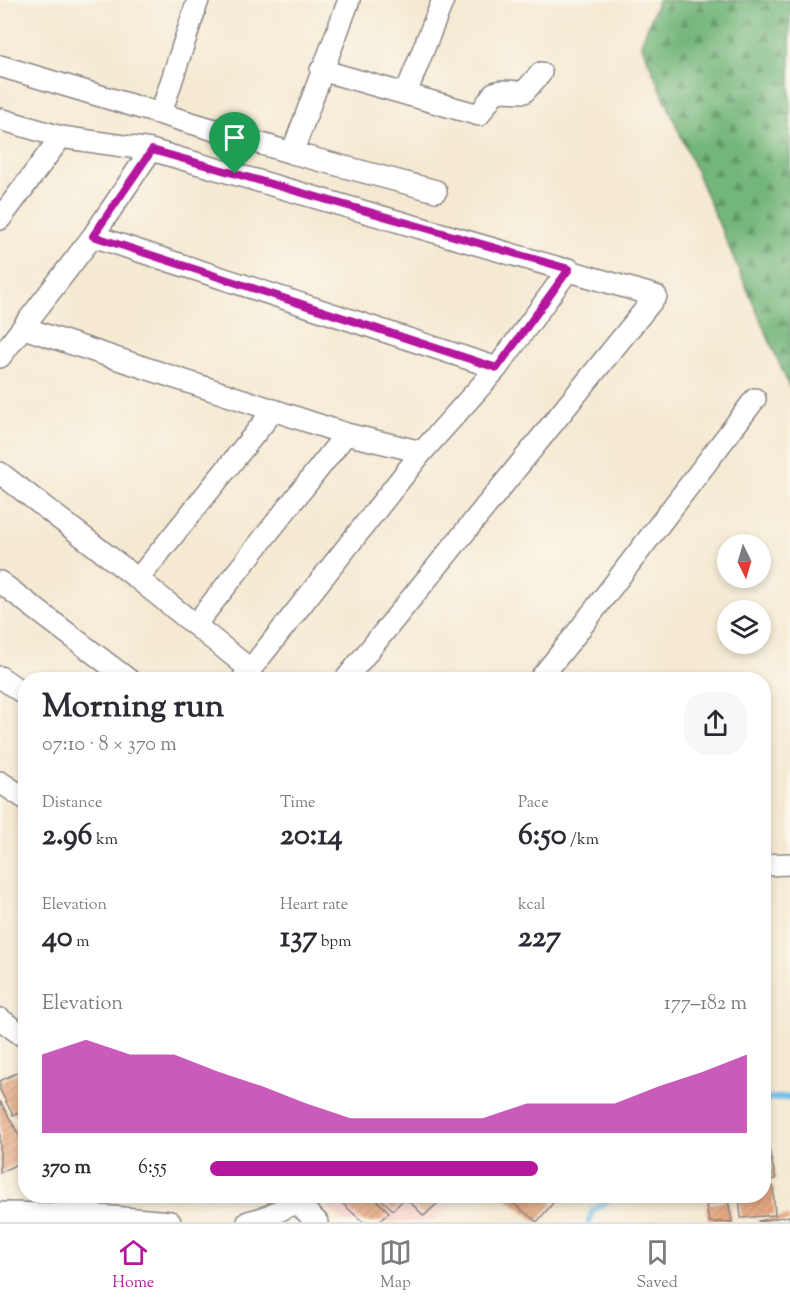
<!DOCTYPE html>
<html lang="en">
<head>
<meta charset="utf-8">
<style>
  :root { --surface:#fff; --page:#f7f7f7; --text:#2b2b33; --muted:#7c7c81; --line:#e1e1e2; --accent:#b5179e }
  body { margin:0; font-family:"Sorts Mill Goudy",serif; background:var(--page); color:var(--text); height:100vh; display:flex; flex-direction:column; font-size:22px; white-space:nowrap }
  * { box-sizing:border-box; margin:0 }
  p { font-size:20px; color:var(--muted) }
  .icon { flex:none; width:33px; height:33px; fill:none; stroke:currentColor; stroke-width:2; stroke-linecap:round; stroke-linejoin:round }
  .map { position:relative; flex:1; overflow:hidden }
  .side { position:absolute; left:18px; top:672px; width:753px; height:531px; display:flex; flex-direction:column; background:var(--surface); border-radius:24px; box-shadow:0 3px 9px #0003 }
  .side>* { flex:none }
  .needle { width:39px; rotate:175deg }
  .controls { position:absolute; left:717px; top:534px; display:grid; gap:12px }
  .controls a { display:grid; place-items:center; width:54px; height:54px; border-radius:50%; background:var(--surface); box-shadow:0 3px 9px #0003; font-size:30px }
  .pin { position:absolute; display:grid; place-items:center; width:51px; height:51px; color:#fff; margin:-62px -26px; border-radius:50% 50% 50% 0; rotate:-45deg; box-shadow:0 0 6px #0007 }
  .pin .icon { rotate:45deg }
  .round { display:grid; place-items:center; flex:none; width:63px; height:63px; border-radius:24px; background:var(--page) }
  .head { display:flex; align-items:center; justify-content:space-between; height:102px; padding:0 24px }
  h1 { font-size:33px; font-weight:700; line-height:45px }
  .metrics { display:grid; grid-template-columns:repeat(3,1fr); gap:9px; height:102px; padding:6px 24px }
  .metrics div { display:grid; align-content:center }
  .metrics b { font-size:30px; font-weight:700 }
  .metrics small { font-size:16px; font-weight:400 }
  .metrics p { font-size:16px }
  .chart { height:168px; padding:12px 24px }
  .chart p { display:flex; justify-content:space-between }
  .chart svg { width:100%; height:108px; margin-top:6px; fill:var(--accent); opacity:.7 }
  ul { padding:0 24px; list-style:none; font-size:20px }
  li { display:grid; grid-template-columns:96px 72px 1fr; align-items:center; height:45px }
  li i { height:15px; border-radius:8px; background:var(--accent) }
  .tab-bar { display:flex; justify-content:space-around; align-items:center; height:84px; border-top:2px solid var(--line); background:var(--surface); font-size:16px; color:var(--muted) }
  .tab-bar a { display:grid; justify-items:center; gap:3px }
  .tab-bar .active { color:var(--accent) }
  .map>svg:first-child { display:block }
  .built { fill:#f7d0ca }
  .forest { fill:url(#forest-firs); stroke:#4a6c5a; stroke-width:1.5 }
  .lines { fill:none; stroke-linecap:round; stroke-linejoin:round }
  .stream { stroke:#70bfeb; stroke-width:6 }
  .building { fill:url(#building-hatch) }
  .minor-casing { stroke:#8c8686; stroke-width:24 }
  .minor { stroke:#fff; stroke-width:21 }
  .route-casing { stroke:#fff; stroke-width:12 }
  .route { stroke:#b5179e; stroke-width:8 }
</style>
</head>
<body>
<div class="map">
<svg width="790" height="1222" viewBox="0 0 790 1222">
  <defs>
    <pattern id="forest-firs" width="22" height="20" patternUnits="userSpaceOnUse" patternTransform="scale(1.5)"><rect width="22" height="20" fill="#73b67a"/><path d="M5 1l3.5 6h-7zM16 11l3.5 6h-7z" fill="#5e9465"/></pattern>
    <pattern id="building-hatch" width="6" height="6" patternUnits="userSpaceOnUse" patternTransform="scale(1.5)"><rect width="6" height="6" fill="#e6a880"/><path d="M-1 1l2-2M0 6l6-6M5 7l2-2" fill="none" stroke="#c59070"/></pattern>
  </defs>
  <rect width="100%" height="100%" fill="#fbf7ec"/>
  <filter id="ink" filterUnits="userSpaceOnUse"><feTurbulence type="fractalNoise" baseFrequency=".0167" numOctaves="2"/><feDisplacementMap in="SourceGraphic" scale="12" xChannelSelector="R" yChannelSelector="G"/><feConvolveMatrix kernelMatrix="1 2 1 2 8 2 1 2 1" color-interpolation-filters="sRGB"/></filter>
  <filter id="wash" filterUnits="userSpaceOnUse"><feTurbulence type="fractalNoise" baseFrequency=".008" numOctaves="4" result="noise"/><feDisplacementMap in="SourceGraphic" scale="24" xChannelSelector="R" yChannelSelector="G"/><feGaussianBlur stdDeviation="1.35" result="paint"/><feColorMatrix in="noise" values="0 0 0 0 0 0 0 0 0 0 0 0 0 0 0 0 0 1.4 0 .05"/><feComposite in="paint" operator="in"/></filter>
  <g filter="url(#wash)">
    <rect width="100%" height="100%" fill="#f5e9d2"/>
    <path class="built" d="M315,1196h145l-26,26h-89z"/>
    <path class="forest" d="M658,0h132v388l-149,-344z"/>
    <g class="lines">
      <path class="stream" d="M764,1099l26,-2
        M589,1222l3,-11 24,-15"/>
    </g>
    <g id="blocks">
      <path class="building" d="M26,1068v41l-13,6 -13,-25v-9z
        M0,1101l26,47v11l-26,14z
        M764,1150h5l7,29 -12,2z
        M773,1186l2,29 -34,3 -2,-22h25v-9z
        M334,1196h38l17,16 -10,10h-16z
        M378,1196h29l-14,14z
        M409,1196h31l3,2 -19,18 -18,-18z
        M504,1196h39l10,7 -16,19z
        M728,1200l4,22h-23l-3,-17z
        M789,1216l1,6h-31l-1,-1z"/>
    </g>
  </g>
  <g filter="url(#ink)">
    <use href="#blocks" fill-opacity="0" stroke="#8c8686" stroke-width="1.5"/>
    <g class="lines">
      <g class="minor-casing">
        <path id="minor" d="M0,66l292,87 144,38
          M321,70l158,45 15,-22 8,-2 22,1 17,-19
          M406,93l37,-93
          M161,113l37,-113
          M0,119l61,18 90,13 505,146 -311,384
          M292,153l57,-153
          M0,219l61,-82
          M93,236l404,132
          M24,328l322,106 76,18
          M0,357l93,-121 58,-86
          M0,473l138,106 113,91
          M138,579l136,-169
          M0,582l129,98
          M195,625l151,-191
          M0,677l26,18
          M242,680l180,-228 75,-84 72,-99
          M539,680l37,-46 179,-235
          M0,782l26,17
          M764,865l26,-1
          M0,1019l26,19
          M290,1196l27,26
          M0,1213l77,1 93,8
          M248,1222l18,-5 31,-15"/>
      </g>
      <use href="#minor" class="minor"/>
    </g>
  </g>
  <g class="lines" filter="url(#ink)">
    <g class="route-casing">
      <path id="route" d="M152,150l417,119 -72,99 -404,-132z"/>
    </g>
    <use href="#route" class="route"/>
  </g>
</svg>
<div class="controls">
<a><svg class="needle" viewBox="-14 -14 28 28"><path d="M0-13l5 13h-10z" fill="#e53935"/><path d="M0 13l5-13h-10z" fill="#7c7c81"/></svg></a>
<a><svg class="icon" aria-label="layers" viewBox="0 0 24 24"><path d="M12 4l9 5-9 5-9-5zM3 14l9 5 9-5"/></svg></a>
</div>
<div class="pin" style="left:235px;top:174px;background:#1e9e55"><svg class="icon" aria-label="arrive" viewBox="0 0 24 24"><path d="M6 21V4h12l-3 4 3 4H6"/></svg></div>
<section class="side">
<div class="head"><div><h1>Morning run</h1><p>07:10 · 8 × 370 m</p></div><a class="round"><svg class="icon" aria-label="share" viewBox="0 0 24 24"><path d="M12 15V3M7 8l5-5 5 5M5 13v7h14v-7"/></svg></a></div>
<div class="metrics">
<div><p>Distance</p><b>2.96<small> km</small></b></div>
<div><p>Time</p><b>20:14</b></div>
<div><p>Pace</p><b>6:50<small> /km</small></b></div>
</div>
<div class="metrics">
<div><p>Elevation</p><b>40<small> m</small></b></div>
<div><p>Heart rate</p><b>137<small> bpm</small></b></div>
<div><p>kcal</p><b>227</b></div>
</div>
<div class="chart"><p><span>Elevation</span>177–182 m</p>
<svg viewBox="0 0 160 44" preserveAspectRatio="none"><path d="M0 44V12L10 6L20 12L30 12L40 19L50 25L60 32L70 38L80 38L90 38L100 38L110 32L120 32L130 32L140 25L150 19L160 12V44z"/></svg>
</div>
<ul>
<li><b>370 m</b>6:55<i style="width:61%"></i></li>
</ul>
</section>
</div>
<nav class="tab-bar">
<a class="active"><svg class="icon" aria-label="home" viewBox="0 0 24 24"><path d="M3 11l9-7 9 7M6 9v11h12V9"/></svg>Home</a>
<a><svg class="icon" aria-label="map" viewBox="0 0 24 24"><path d="M3 6l6-2 6 2 6-2v14l-6 2-6-2-6 2zM9 4v14M15 6v14"/></svg>Map</a>
<a><svg class="icon" aria-label="saved" viewBox="0 0 24 24"><path d="M7 4h10v16l-5-4-5 4z"/></svg>Saved</a>
</nav>
</body>
</html>
